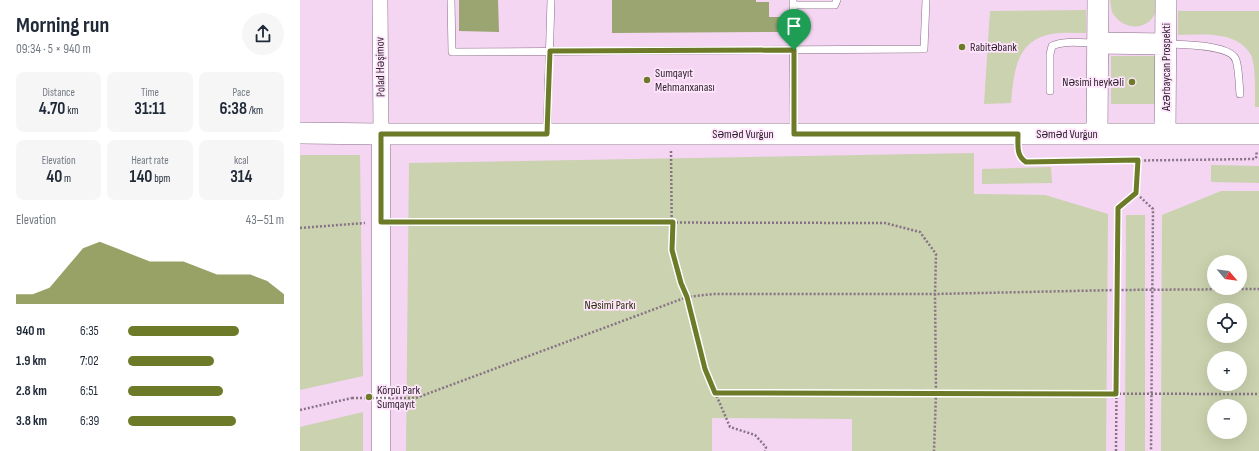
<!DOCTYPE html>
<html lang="en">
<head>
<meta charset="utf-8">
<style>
  :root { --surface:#fff; --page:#f6f6f7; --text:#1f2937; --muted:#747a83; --accent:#6d7b28 }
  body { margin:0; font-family:"Sofia Sans Condensed",sans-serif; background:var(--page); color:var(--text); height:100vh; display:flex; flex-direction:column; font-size:15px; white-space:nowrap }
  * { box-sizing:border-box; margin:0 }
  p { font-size:13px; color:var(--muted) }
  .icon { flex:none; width:22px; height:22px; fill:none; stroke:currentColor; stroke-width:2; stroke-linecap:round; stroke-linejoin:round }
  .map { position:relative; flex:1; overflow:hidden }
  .sheet { display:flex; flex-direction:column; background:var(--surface); width:300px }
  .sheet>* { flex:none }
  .needle { width:26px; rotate:119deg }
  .buttons { position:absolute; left:907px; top:255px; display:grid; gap:8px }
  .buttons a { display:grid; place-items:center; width:40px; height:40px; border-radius:50%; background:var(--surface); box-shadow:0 4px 16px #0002; font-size:20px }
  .pin { position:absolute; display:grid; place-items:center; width:34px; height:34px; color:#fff; margin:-41px -17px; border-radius:50% 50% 50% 0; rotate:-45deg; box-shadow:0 0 4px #0007 }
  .pin .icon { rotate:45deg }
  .round { display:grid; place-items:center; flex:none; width:42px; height:42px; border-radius:21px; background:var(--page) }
  .summary { display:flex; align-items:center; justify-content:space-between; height:68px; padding:0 16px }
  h1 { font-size:22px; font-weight:700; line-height:30px }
  .metrics { display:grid; grid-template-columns:repeat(3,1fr); gap:6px; height:68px; padding:4px 16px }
  .metrics div { display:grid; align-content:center; border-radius:8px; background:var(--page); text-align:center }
  .metrics b { font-size:17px; font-weight:700 }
  .metrics small { font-size:11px; font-weight:400 }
  .metrics p { font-size:11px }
  .chart { height:112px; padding:8px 16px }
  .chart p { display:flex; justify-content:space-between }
  .chart svg { width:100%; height:72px; margin-top:4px; fill:var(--accent); opacity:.7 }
  ul { padding:0 16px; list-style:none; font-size:13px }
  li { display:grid; grid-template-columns:64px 48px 1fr; align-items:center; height:30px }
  li i { height:10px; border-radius:5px; background:var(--accent) }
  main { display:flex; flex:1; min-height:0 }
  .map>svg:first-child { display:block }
  .green { fill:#cad2af; fill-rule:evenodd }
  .forest { fill:#9aa572 }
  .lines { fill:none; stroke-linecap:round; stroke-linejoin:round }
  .service-casing { stroke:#8a6f88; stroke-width:8 }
  .minor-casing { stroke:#8a6f88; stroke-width:16 }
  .tertiary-casing { stroke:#8a6f88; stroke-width:19 }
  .secondary-casing { stroke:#8a6f88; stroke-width:22 }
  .path { stroke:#877385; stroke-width:2.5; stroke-dasharray:2 2; stroke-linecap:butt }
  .service { stroke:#fff; stroke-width:7 }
  .minor { stroke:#fff; stroke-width:15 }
  .tertiary { stroke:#fff; stroke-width:18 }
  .secondary { stroke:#fff; stroke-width:21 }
  .path-bridge { stroke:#877385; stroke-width:2.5; stroke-dasharray:2 2; stroke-linecap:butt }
  .route-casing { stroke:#fff; stroke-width:8 }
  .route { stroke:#6d7b28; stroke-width:5 }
  .poi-dot { fill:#6d7b28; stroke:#fee5fc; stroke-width:1.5 }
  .labels { text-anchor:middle; stroke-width:3.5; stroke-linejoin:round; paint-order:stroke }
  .poi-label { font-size:12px; fill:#2a1f29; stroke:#fee5fc; text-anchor:start }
  .street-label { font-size:12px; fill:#2a1f29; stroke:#fee5fc }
  .park-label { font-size:12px; fill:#2b3209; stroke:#fee5fc }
</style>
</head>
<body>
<main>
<section class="sheet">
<div class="summary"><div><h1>Morning run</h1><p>09:34 · 5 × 940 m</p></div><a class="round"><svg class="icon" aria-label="share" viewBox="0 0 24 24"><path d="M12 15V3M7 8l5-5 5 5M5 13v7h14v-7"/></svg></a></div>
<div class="metrics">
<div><p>Distance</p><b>4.70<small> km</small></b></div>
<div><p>Time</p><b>31:11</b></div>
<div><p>Pace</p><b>6:38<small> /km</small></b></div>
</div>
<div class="metrics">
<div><p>Elevation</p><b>40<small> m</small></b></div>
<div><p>Heart rate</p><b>140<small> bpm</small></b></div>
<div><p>kcal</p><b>314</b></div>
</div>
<div class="chart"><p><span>Elevation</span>43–51 m</p>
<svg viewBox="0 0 160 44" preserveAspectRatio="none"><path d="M0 44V38L10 38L20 34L30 22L40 10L50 6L60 10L70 14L80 18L90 18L100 18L110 22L120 26L130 26L140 26L150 30L160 38V44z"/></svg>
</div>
<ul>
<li><b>940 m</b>6:35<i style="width:71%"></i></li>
<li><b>1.9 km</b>7:02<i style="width:55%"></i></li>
<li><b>2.8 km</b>6:51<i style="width:61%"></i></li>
<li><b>3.8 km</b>6:39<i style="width:69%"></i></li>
</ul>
</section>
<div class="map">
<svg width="959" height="451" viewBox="0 0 959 451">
  <rect width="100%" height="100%" fill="#f4d6f2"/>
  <path class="green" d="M810,0h46c0,4 0,9 -1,13 -7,18 -31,17 -41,2 -3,-3 -3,-11 -4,-15z
    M786,10v23c-11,0 -24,-1 -35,1 -36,7 -37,40 -40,69l-27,1 6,-93z
    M878,11h81v96h-4c0,-12 1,-41 -4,-52 -14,-25 -50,-20 -73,-20z
    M811,56h46v48h-46z
    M674,153v41l71,1 63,19 -2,237h-254v-32l-140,-1v33h-306l3,-288z
    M0,155h60l3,221 -63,14z
    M911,165l48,1v17l-48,-1z
    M751,167l1,16 -70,1v-15z
    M921,191h38v260h-98l1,-236zM914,262h26v26h-26zM914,310h26v26h-26zM914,358h26v26h-26zM914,406h26v26h-26z
    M826,215h19v236h-20z
    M63,412v39h-63v-24z"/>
  <path class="forest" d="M159,0h39l1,32 -40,-1z
    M312,0h144v2h13v15h13v15l-170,1z"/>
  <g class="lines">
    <g class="service-casing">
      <path id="service" d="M151,0l1,52 472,-3 2,-49
        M493,0l1,132
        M493,5h42l2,-5
        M867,44c15,1 64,0 69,16 3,9 3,24 4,34
        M750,91v-37l2,-8c12,-6 31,-3 44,-3
        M247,132l4,-132"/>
    </g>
    <g class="minor-casing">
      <path id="minor" d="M80,0l1,134"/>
    </g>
    <g class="tertiary-casing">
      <path id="tertiary" d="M81,451v-317"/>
    </g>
    <g class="secondary-casing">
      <path id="secondary" d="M798,43l68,1
        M0,133l81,1h878
        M797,134l1,-134
        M865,134l1,-134"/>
    </g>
    <path class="path" d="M371,151l1,99 9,33 6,14 18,72 25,58 25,8 11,12 -1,4
      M719,151c0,6 2,8 7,11l229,-3 2,-3 -1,-5
      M836,193l2,-33
      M96,222l489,1 35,9 16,22 -1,40 1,99 -2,58
      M0,228l65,-5
      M415,393l544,1
      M116,398l271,-101 26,-3h222l182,-4 142,-1
      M0,410l52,-12
      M816,451l2,-243 18,-15 17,16 -2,242"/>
    <use href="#service" class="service"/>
    <use href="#minor" class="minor"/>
    <use href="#tertiary" class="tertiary"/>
    <use href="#secondary" class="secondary"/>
    <path class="path-bridge" d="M52,398h64"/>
  </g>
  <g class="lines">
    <g class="route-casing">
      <path id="route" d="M494,50v84h224c0,11 -2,22 8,28l112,-2 -2,33 -18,15 -2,186 -401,-1 -10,-24 -18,-72 -6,-14 -9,-33 1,-28h-292v-88h166l3,-83z"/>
    </g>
    <use href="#route" class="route"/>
  </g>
  <g class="poi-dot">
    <circle cx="662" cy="47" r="4"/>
    <circle cx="347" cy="80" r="4"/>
    <circle cx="832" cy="82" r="4"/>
    <circle cx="69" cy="397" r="4"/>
  </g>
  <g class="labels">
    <g class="poi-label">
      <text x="670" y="51">Rabitəbank</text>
      <text x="355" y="77">Sumqayıt<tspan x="355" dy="14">Mehmanxanası</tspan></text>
      <text x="824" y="86" text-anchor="end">Nəsimi heykəli</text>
      <text x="77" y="394">Körpü Park<tspan x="77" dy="14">Sumqayıt</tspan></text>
    </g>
    <g class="street-label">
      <text transform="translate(80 67) rotate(-91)" y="4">Polad Həşimov</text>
      <text transform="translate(866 67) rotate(-90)" y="4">Azərbaycan Prospekti</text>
      <text x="443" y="138">Səməd Vurğun</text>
      <text x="767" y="138">Səməd Vurğun</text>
    </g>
    <g class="park-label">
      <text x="310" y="309">Nəsimi Parkı</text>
    </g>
  </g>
</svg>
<div class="buttons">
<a><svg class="needle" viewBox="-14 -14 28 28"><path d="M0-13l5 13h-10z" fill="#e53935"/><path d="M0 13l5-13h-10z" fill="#747a83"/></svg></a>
<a><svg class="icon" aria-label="locate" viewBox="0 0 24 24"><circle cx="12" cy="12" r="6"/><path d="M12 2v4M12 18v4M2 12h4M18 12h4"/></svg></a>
<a>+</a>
<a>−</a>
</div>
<div class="pin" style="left:494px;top:50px;background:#1e9e55"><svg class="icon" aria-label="arrive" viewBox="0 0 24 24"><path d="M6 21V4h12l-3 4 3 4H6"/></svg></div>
</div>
</main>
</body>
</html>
